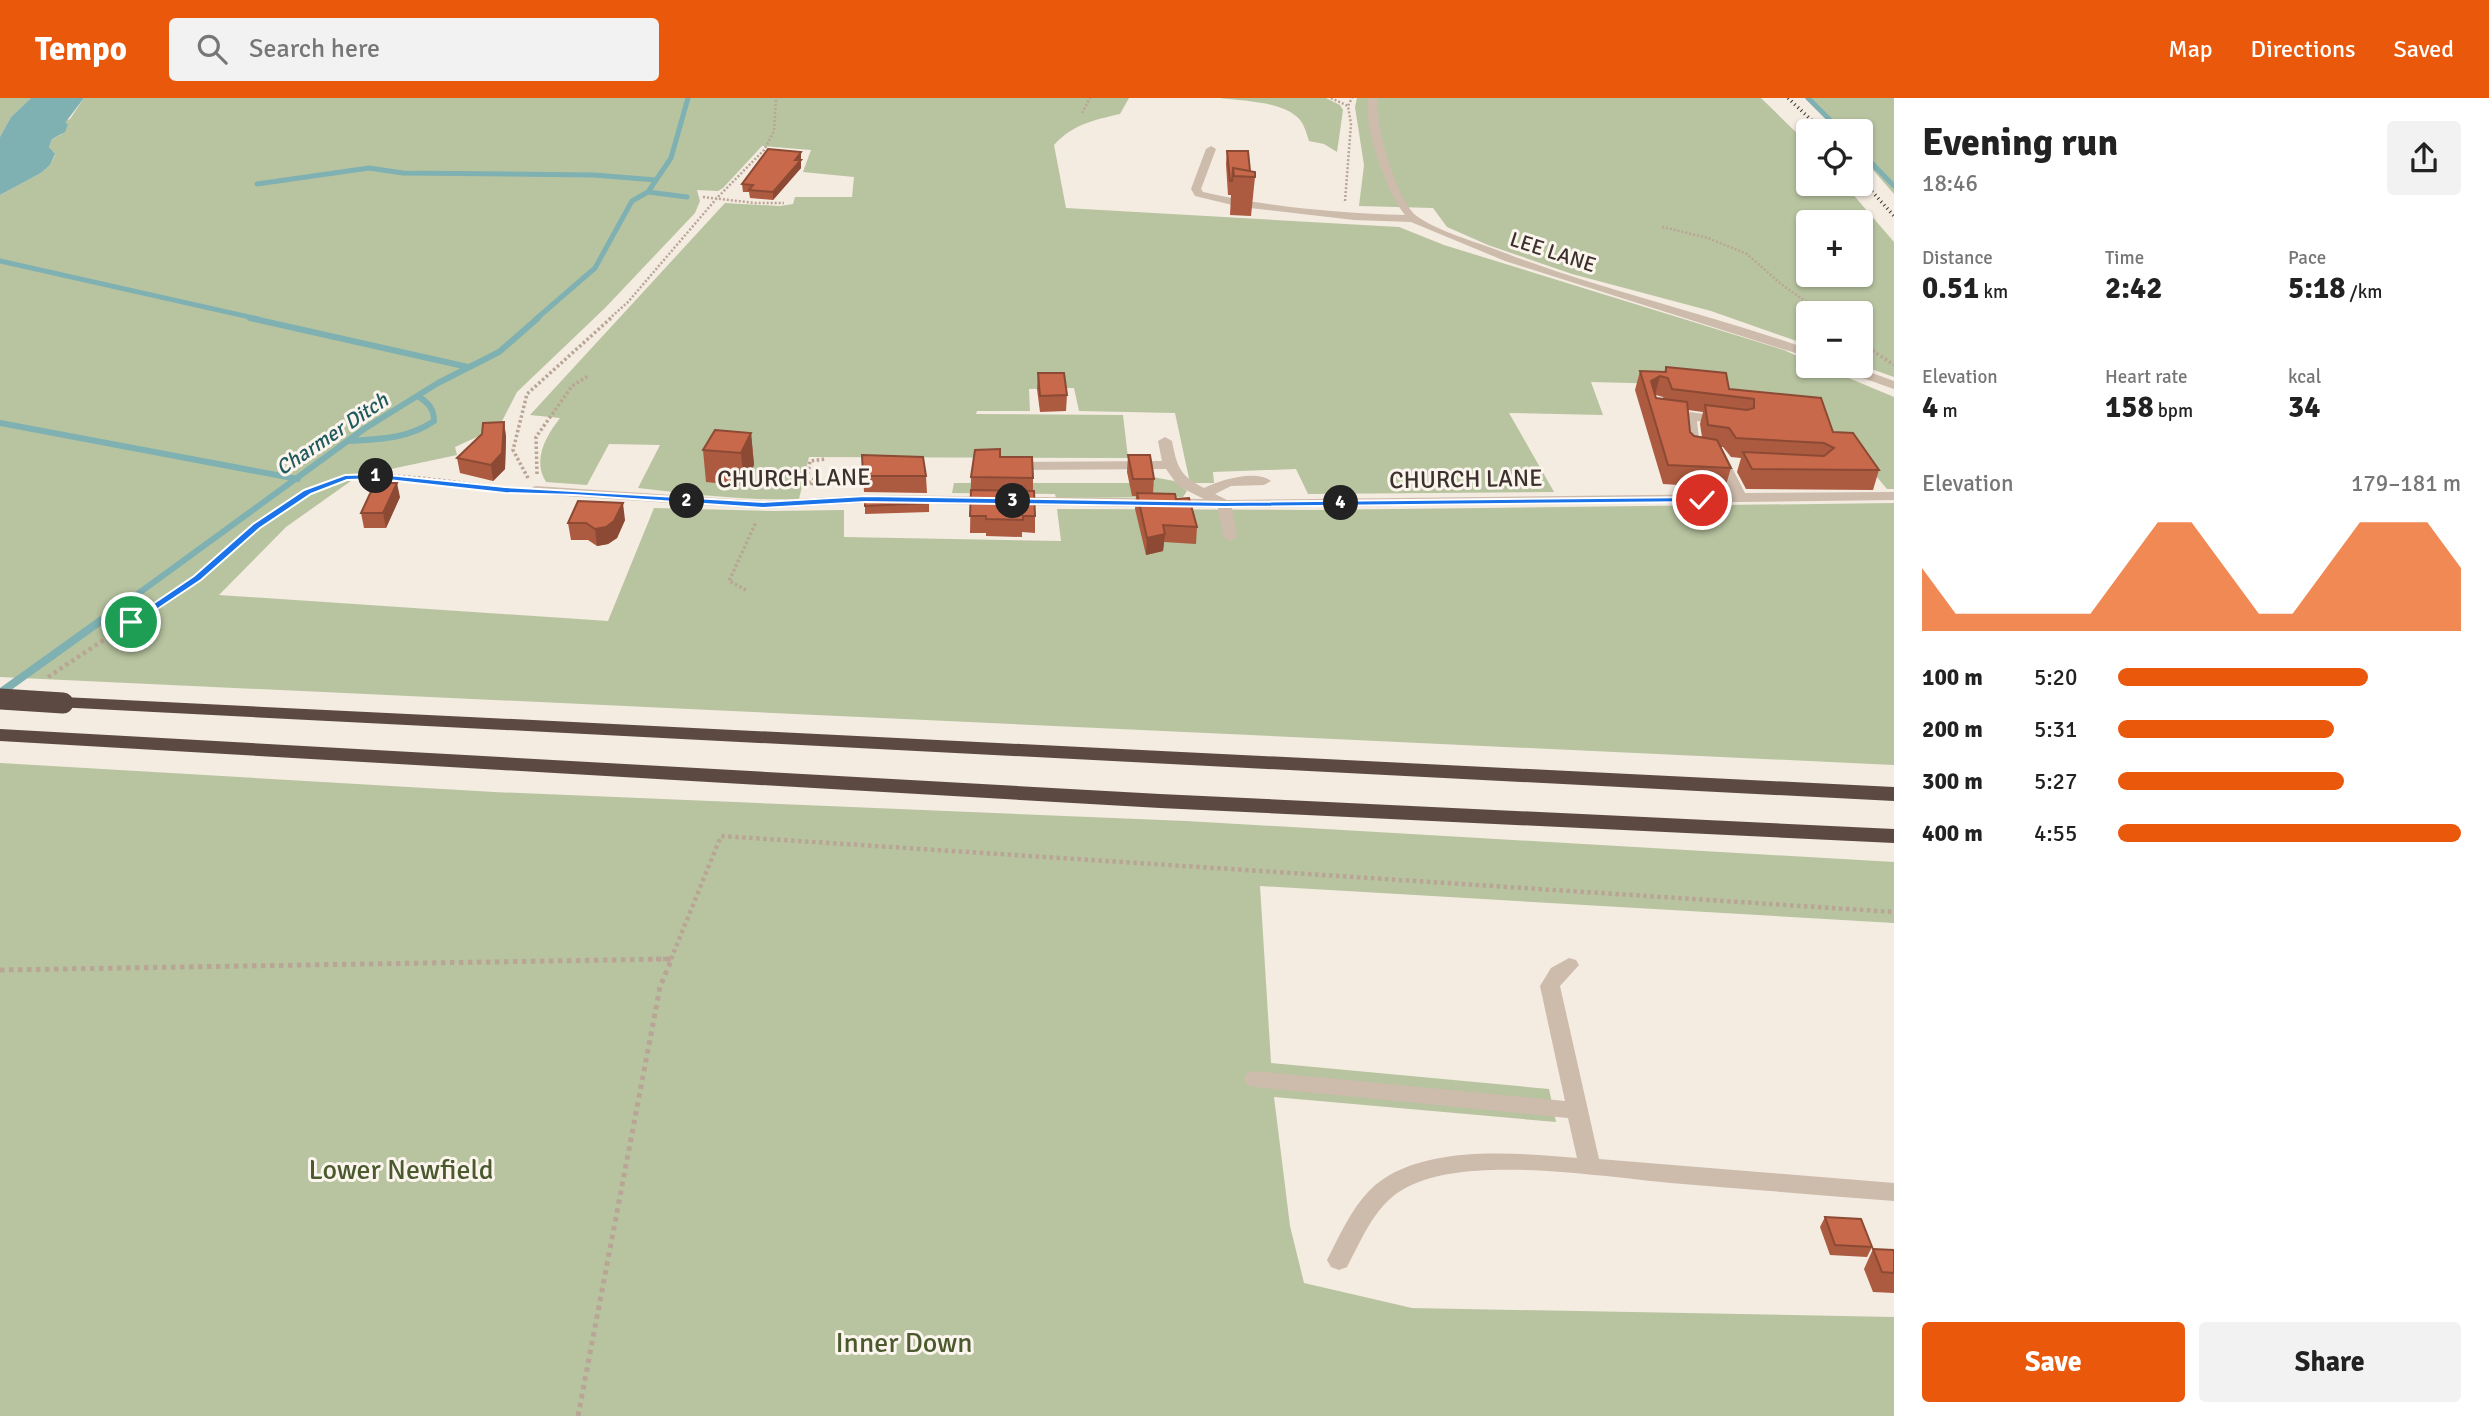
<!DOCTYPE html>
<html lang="en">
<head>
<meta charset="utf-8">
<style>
  :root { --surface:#fff; --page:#f2f2f2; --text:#222; --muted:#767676; --accent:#ea580c }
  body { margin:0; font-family:Signika,sans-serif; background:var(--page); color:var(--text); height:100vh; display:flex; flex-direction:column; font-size:26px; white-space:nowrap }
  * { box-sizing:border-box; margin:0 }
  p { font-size:23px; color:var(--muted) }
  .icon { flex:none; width:38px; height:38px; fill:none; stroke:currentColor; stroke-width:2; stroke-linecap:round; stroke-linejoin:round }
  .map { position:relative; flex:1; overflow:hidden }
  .side { display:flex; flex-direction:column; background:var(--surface); width:595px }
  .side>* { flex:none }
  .tools { position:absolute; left:1796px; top:21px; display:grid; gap:14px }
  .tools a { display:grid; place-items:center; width:77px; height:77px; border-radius:7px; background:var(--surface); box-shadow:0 2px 5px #0004; font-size:35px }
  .pin { position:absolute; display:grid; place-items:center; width:60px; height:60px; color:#fff; margin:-30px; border:4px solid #fff; border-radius:50%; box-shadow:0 2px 7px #0007 }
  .km { position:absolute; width:35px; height:35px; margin:-18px; border-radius:50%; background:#222; color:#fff; font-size:19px; line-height:35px; text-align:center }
  .round { display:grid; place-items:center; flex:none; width:74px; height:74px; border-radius:7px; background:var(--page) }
  .head { display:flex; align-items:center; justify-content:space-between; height:119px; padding:0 28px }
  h1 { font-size:38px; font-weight:700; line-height:52px }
  .metrics { display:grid; grid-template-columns:repeat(3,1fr); gap:10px; height:119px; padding:7px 28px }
  .metrics div { display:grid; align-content:center }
  .metrics b { font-size:30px; font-weight:700 }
  .metrics small { font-size:19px; font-weight:400 }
  .metrics p { font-size:19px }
  .chart { height:196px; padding:14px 28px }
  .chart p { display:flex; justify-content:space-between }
  .chart svg { width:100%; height:126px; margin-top:7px; fill:var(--accent); opacity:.7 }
  .action { display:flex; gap:14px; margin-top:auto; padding:14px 28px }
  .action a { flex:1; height:80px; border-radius:7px; background:var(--accent); color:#fff; font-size:28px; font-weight:700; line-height:80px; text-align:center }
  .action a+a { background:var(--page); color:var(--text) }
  ul { padding:0 28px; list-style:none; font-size:23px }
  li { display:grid; grid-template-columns:112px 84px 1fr; align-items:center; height:52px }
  li i { height:18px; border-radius:9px; background:var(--accent) }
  header { display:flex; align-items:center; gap:42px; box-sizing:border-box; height:98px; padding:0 35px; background:var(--accent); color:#fff }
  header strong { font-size:33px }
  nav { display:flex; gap:38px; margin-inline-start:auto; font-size:24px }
  .search { width:490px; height:63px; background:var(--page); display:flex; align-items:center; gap:18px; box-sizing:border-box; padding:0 24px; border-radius:7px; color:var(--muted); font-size:26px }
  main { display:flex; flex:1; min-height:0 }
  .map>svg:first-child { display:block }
  .green { fill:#b8c4a0; fill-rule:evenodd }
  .water { fill:#7fb0b2 }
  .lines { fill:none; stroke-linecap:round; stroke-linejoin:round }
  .stream-far2 { stroke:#7fb0b2; stroke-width:5 }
  .stream-far1 { stroke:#7fb0b2; stroke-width:6 }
  .stream { stroke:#7fb0b2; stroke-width:8 }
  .path-far3 { stroke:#b9a596; stroke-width:2.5; stroke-dasharray:2 2; stroke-linecap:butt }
  .path-far2 { stroke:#b9a596; stroke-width:3.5; stroke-dasharray:2.5 2.5; stroke-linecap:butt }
  .path-far1 { stroke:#b9a596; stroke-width:4.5; stroke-dasharray:3.5 3.5; stroke-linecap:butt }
  .path { stroke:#b9a596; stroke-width:5; stroke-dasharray:4.5 4.5; stroke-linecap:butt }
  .minor { fill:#cdbbac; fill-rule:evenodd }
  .highway { fill:#5c4a42; fill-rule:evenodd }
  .rail { stroke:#3b302b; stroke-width:3.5; stroke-dasharray:1 3.5; stroke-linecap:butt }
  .highway-bridge { stroke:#5c4a42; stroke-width:21 }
  .wall { fill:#ac5a40; fill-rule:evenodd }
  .shaded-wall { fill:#8c4a34 }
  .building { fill:#c8694b; stroke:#8c4a34; stroke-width:2 }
  .route { fill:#1a73e8; stroke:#fff; stroke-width:2 }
  .labels { text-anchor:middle; stroke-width:6; stroke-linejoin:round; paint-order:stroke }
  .far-street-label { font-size:21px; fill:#3b302b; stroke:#fbf5ee }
  .far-water-label { font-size:21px; font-style:italic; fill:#1f5a5e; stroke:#fbf5ee }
  .street-label { font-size:24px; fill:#3b302b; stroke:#fbf5ee }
  .near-park-label { font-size:28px; fill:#4a5a2e; stroke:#fbf5ee }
</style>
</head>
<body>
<header>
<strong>Tempo</strong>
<div class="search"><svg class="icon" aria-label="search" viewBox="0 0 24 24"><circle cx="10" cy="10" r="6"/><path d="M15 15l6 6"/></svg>Search here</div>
<nav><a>Map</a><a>Directions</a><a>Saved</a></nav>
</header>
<main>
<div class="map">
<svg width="1894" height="1318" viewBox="0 0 1894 1318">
  <rect width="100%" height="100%" fill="#f4ebe1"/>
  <path class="green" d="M0,0h31l-20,19 -11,20z
    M84,0h1045l-9,16c-27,6 -48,11 -66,31l12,63 333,19 45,18 340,105 24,11v5h12l74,31v92h-7l-31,-37 -148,-67 -117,-3 12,33 -94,-2 45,79 -246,2 -12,-25 -83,3 1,11h-24l-15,-70 -96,-2 -5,-23 -45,1 1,22h-53l-1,3 147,1 5,43 -319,-1 -10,42c-54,2 -108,-5 -161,-11l22,-43 -51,-1 -22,41 -41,-3c-14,-22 0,-46 14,-64l-30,-3 195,-212 55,3 13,-2 2,-7h57l2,-20 -51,-5 8,-22 -49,-4 -39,42 -5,3 -21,-1 3,11 -5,12 -90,95 -88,84 -18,35 -44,20 2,8 -99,21 -72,51 -67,68 389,26 46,-113 120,3 70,-1v27l217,4 -4,-32 255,1 582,-7v262l-1894,-88v-482l41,-22 9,-8 5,-10 -6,-8 3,-8 10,-5 4,-10 -11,2 15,-7z
    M1220,0h106l14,7 3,5 -6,42 -13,-8 -15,-3c-3,-9 -5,-19 -13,-25 -19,-15 -53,-15 -76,-18z
    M1357,0h404l47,46v40h36l50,58v135l-34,-12v-52h-52v32l-97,-34 -139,-37 -84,-29 -41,-18 -14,-19 -74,-2 5,-41 -9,-58zM1808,124h52v53h-52z
    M1805,0h89v96l-34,-39v-24h-21z
    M1153,379l21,4 13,10 -4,6 -127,1 -1,-4 -103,-1 2,-10h200z
    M0,665l494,29 692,29 708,41v61l-634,-37 11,177 278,26 7,33 -282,-25 16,129 14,57 108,25 482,9v99h-1894z"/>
  <path class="water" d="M31,0h53l-19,25 3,1 -3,8 -13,7 -3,8 6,7 -5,11 -9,8 -41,22v-58l11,-20z"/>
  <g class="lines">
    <path class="stream-far2" d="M1808,0l33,33
      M1860,53l34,35
      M257,86l112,-16 34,5 191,2 62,5
      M648,94l39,5
      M0,163l258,58
      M536,221l59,-51 37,-67 16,-9 23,-34 17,-60"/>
    <path class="stream-far1" d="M250,220l218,49
      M0,325l298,56
      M349,343c30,-2 59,-2 85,-20 0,-13 -6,-18 -16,-25
      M128,503l236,-172 74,-46 61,-31 39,-34"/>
    <path class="stream" d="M0,595l131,-94"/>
    <path class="path-far3" d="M1331,0l17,8
      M1082,15l8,-15
      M703,99l52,6h29
      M1345,103l6,-77 -3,-18 4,-8
      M1662,129l46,11 39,16 34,30 41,29
      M609,221l19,-17 89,-104 47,-48 10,-19 2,-33"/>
    <path class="path-far2" d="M1860,244l34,23
      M537,376l-1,-37 36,-51 16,-10
      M528,380l-15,-28 14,-56 84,-76
      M810,385l-3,-4 3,-18 16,-2
      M811,387l4,-8
      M746,492l-17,-9 27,-59
      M163,503c12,-8 24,-15 35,-24 39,-31 99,-94 150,-100 49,-6 120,8 170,13"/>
    <path class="path-far1" d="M48,579l117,-78
      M649,861h22
      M671,861l50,-123 1173,76"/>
    <path class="path" d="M0,872l671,-11
      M578,1318l82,-429 12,-29"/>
    <path class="minor" d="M1368,0h10c-4,24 19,105 40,119 20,14 55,24 79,33 101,39 208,63 311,99v8l-303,-96 -94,-39 -57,-2 -113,-13 -46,-11 -4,-7 15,-40 5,-3 5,3 -15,40 2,3c66,15 134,21 202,23 -19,-24 -42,-87 -37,-117z
      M1836,268h17l41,15v8l-57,-20z
      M1690,314l34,5 7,4 -7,4 -27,-4 3,26 23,3 22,43 149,-1v8l-662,8 5,29 -7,4 -7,-4 -5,-29 -353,-5 -102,6 -228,-15 -7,-4 7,-4 228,15 102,-6 339,4 -26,-13 -12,-17 -151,1 -7,-4 7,-4 147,-1 -4,-20 7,-4 7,4c5,26 8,35 32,47 16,-8 52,-19 67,-7l-7,4 -33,1 -16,8 12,6 504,-6 -18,-37 -24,-4 -2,-3 -4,-34z
      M1569,860l7,2 3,5 -19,21 39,173 295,24v18c-74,-6 -149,-12 -223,-18 -70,-6 -208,-30 -269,7 -28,17 -40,49 -55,77l-8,3 -8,-3 -4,-7c12,-23 24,-51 42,-69 47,-48 147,-38 208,-33l-9,-40 -313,-31 -8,-2 -3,-6 3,-6 8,-2 310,30 -25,-115 11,-18z"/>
    <path class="highway" d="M63,599l1831,90v14l-1838,-94 -3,-4 3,-4z
      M0,631l1160,65 734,35v14l-734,-35 -1160,-67z"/>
    <path class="rail" d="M1788,0l35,33
      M1860,80l34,38"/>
    <path class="highway-bridge" d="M0,601l63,4"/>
  </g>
  <path class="wall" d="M1227,53l28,26 -4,39 -21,-1 1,-20h-3l-2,-31z
    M801,54v16l-28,32 -23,-2 -1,-6h-6l-1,-8z
    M1666,269l63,22 104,43 46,38 -6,20 -127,-1 -9,-17 4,-14 -10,-1 -8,-10h-3l11,21 -6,20 -62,-4 -28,-94 5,-19 24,1zM1656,297l7,2 1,2 -8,-1zM1688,312l15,2 -3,12 2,13 -8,-1 -4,-4z
    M1038,275l29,22 -1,16 -26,1 -3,-23z
    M504,324l2,15 -1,32 -12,12 -33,-8 -3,-15z
    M751,335l3,32 -10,21 -38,-4 -3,-32z
    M862,357l64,21 1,17 -63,-1z
    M1128,357l26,24 -1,14 23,6 21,28 -1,17 -32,-2 -1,9 -17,4 -11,-46 1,-13h-4l-5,-24z
    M1000,359l33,21v13l2,25v17l-13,-1v5l-36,-1v-3h-16l1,-56z
    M400,399l-14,31h-22l-3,-15z
    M865,399l64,6v9l-64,2z
    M625,422l-8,18 -9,6 -11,2 -9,-6h-17l-3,-17z
    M1825,1119l47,30 -5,10 -37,-2 -10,-28z
    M1873,1151l21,1v43l-21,-1 -9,-23z"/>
  <path class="shaded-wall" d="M801,54v16l-28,32v-8z
    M1660,278l-5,19 -4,-14z
    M504,324l2,15 -1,32 -12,12 -2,-16z
    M751,335l3,32 -10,21 -3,-33z
    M397,385l3,14 -14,31 -3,-15z
    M623,405l2,17 -8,18 -9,6 -11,2 -2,-17z
    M1165,436l-2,17 -17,4 1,-17z"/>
  <path class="building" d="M768,51l33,3 -6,8h6l-28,32 -24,-2 4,-5 -11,-1z
    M1227,53h21l2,20 -17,-3 -1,13h-2z
    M1233,70l22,4v5l-21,-1z
    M1666,269l60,6 3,16 92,9 12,34 20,1 26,37 -127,-1 -9,-17 81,4 10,-8 -10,-5 -88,-5 -7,-10 -21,-3 -3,-20 42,5 7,-2v-9l-82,-10 -4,-11 -8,-2 -9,5 5,17 31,4 3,30 4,4 23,4 14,28 -63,-3 -28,-94 26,1z
    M1038,275h26l3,22 -27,1z
    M504,324l-2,31 -11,12 -34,-7 25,-24 1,-11z
    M715,332l36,3 -10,20 -38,-3z
    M1000,351v8h32l1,21 -62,-1 4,-27z
    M862,357l61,2 3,19h-63z
    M1128,357h22l4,24h-21z
    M375,385h22l-14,30h-22z
    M971,392l63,1 1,25h-12v4l-37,-1v-3h-16z
    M1137,395l38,1 1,5 13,-1 8,29 -34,-2 2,9 -18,4z
    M865,399l64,1v5l-64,3z
    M578,403l45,2 -9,18 -8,6 -11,2 -9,-6h-18z
    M1825,1119l36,2 11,28 -37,-2z
    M1873,1151l21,1v23l-12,-1z"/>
  <path class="route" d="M379,376l126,13 258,15 102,-6 359,6 478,-5 5,3 -5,2 -478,5 -359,-5 -102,6 -189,-13 -69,-2 -126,-14 -32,1 -36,14 -51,34 -59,52 -66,44 -9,-2 68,-46 59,-52 51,-34 41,-15z"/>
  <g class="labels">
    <g class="far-street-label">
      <text transform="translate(1553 154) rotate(18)" y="7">LEE LANE</text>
    </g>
    <g class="far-water-label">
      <text transform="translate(332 336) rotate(-34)" y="7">Charmer Ditch</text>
    </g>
    <g class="street-label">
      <text transform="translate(794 380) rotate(-1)" y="8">CHURCH LANE</text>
      <text transform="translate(1466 381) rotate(-1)" y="8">CHURCH LANE</text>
    </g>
    <g class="near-park-label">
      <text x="401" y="1081">Lower Newfield</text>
      <text x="904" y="1254">Inner Down</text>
    </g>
  </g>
</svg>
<div class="tools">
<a><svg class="icon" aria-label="locate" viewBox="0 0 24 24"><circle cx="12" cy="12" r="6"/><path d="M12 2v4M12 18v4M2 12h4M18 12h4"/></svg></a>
<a>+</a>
<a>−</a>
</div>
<div class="pin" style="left:131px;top:524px;background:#1e9e55"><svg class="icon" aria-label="arrive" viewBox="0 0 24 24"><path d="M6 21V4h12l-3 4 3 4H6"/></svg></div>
<div class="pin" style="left:1702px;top:402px;background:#d93025"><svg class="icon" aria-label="check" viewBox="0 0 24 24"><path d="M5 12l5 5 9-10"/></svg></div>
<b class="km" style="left:376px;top:378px">1</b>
<b class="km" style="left:687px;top:403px">2</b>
<b class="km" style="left:1013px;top:403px">3</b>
<b class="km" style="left:1341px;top:405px">4</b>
</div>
<section class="side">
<div class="head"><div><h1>Evening run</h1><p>18:46</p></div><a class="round"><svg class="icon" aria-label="share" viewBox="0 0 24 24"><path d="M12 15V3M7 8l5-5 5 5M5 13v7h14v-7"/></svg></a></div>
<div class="metrics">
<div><p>Distance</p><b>0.51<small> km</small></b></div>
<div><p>Time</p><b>2:42</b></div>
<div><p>Pace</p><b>5:18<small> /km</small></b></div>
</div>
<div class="metrics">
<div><p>Elevation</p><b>4<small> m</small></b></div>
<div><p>Heart rate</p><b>158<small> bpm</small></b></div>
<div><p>kcal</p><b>34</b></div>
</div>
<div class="chart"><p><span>Elevation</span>179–181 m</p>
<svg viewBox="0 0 160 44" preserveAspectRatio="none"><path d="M0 44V22L10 38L20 38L30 38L40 38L50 38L60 22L70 6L80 6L90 22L100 38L110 38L120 22L130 6L140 6L150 6L160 22V44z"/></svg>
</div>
<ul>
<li><b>100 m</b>5:20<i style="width:73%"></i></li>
<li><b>200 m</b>5:31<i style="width:63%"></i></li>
<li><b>300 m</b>5:27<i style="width:66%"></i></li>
<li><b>400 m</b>4:55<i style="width:100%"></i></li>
</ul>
<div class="action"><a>Save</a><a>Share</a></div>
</section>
</main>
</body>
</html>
